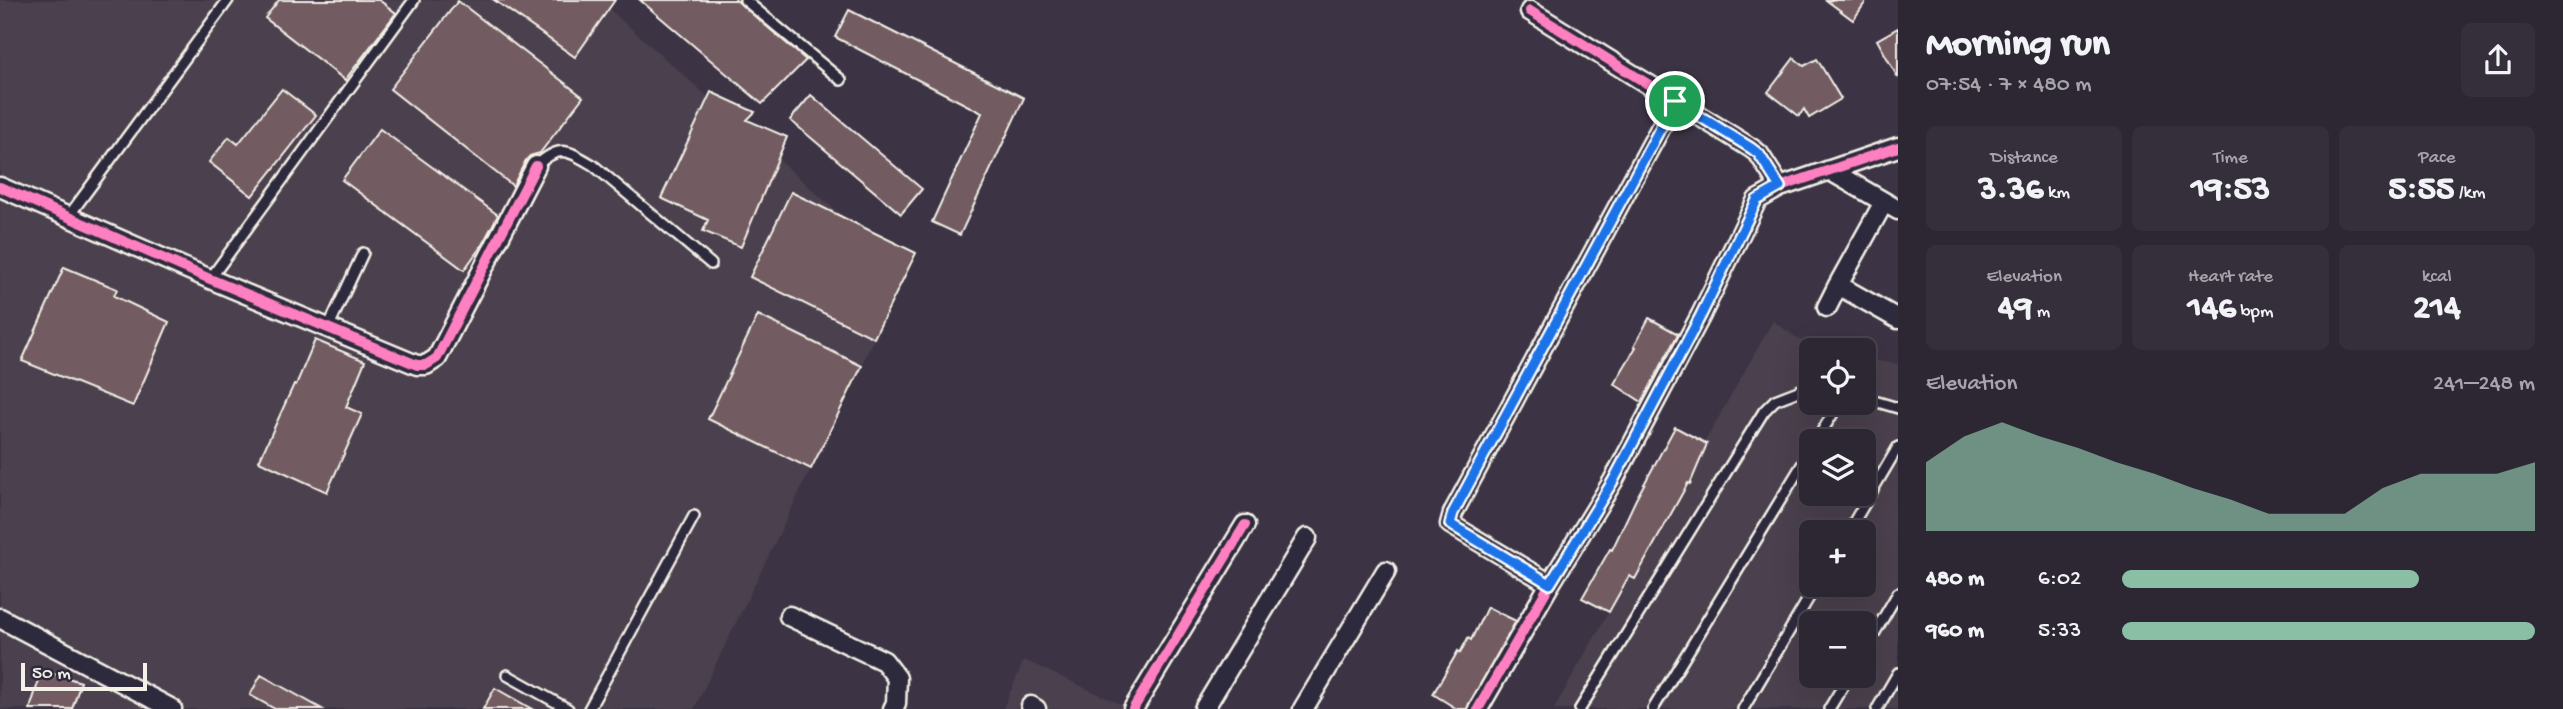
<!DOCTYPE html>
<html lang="en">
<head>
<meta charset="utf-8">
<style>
  :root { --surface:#2d2733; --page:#352f3b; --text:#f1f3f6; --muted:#a7a5ac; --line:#48444e; --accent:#8abfa5 }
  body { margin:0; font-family:"Gochi Hand",sans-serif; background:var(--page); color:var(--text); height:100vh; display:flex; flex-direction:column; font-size:26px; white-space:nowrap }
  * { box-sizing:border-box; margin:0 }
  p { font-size:23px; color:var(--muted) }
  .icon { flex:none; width:38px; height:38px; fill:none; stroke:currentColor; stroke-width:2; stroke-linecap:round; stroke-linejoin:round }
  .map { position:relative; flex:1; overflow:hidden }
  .side { display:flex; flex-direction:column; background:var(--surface); width:665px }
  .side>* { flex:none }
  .fabs { position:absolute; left:1799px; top:338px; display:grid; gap:14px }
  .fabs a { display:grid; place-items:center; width:77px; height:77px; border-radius:10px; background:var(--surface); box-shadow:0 7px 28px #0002,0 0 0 2px var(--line); font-size:35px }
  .scale { position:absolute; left:21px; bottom:18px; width:126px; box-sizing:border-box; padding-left:7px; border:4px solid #f4f1e8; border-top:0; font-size:19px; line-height:24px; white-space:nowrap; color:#f4f1e8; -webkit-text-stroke:5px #2f2a3d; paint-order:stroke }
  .pin { position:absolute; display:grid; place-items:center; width:60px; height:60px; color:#fff; margin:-30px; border:4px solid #fff; border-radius:50%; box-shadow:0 2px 7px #0007 }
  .round { display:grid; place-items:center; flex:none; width:74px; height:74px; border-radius:10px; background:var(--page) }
  .headline { display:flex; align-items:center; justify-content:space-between; height:119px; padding:0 28px }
  h1 { font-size:38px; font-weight:700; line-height:52px }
  .stats { display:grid; grid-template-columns:repeat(3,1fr); gap:10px; height:119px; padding:7px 28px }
  .stats div { display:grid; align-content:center; border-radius:10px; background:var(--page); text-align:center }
  .stats b { font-size:35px; font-weight:700 }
  .stats small { font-size:19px; font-weight:400 }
  .stats p { font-size:19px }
  .chart { height:196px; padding:14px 28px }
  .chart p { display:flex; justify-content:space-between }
  .chart svg { width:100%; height:126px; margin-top:7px; fill:var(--accent); opacity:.7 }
  ul { padding:0 28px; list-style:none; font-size:23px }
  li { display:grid; grid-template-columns:112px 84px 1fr; align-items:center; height:52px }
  li i { height:18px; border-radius:9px; background:var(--accent) }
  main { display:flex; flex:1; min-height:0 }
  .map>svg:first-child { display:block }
  .built { fill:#4c404d; fill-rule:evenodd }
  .building { fill:#725b62; stroke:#f4f1e8; stroke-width:2 }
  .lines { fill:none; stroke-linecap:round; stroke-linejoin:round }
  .lane-casing { stroke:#f4f1e8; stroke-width:14 }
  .street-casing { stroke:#f4f1e8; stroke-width:23 }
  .lane { stroke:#2f2a3d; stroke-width:9 }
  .street { stroke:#2f2a3d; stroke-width:18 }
  .cycleway-casing { stroke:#2f2a3d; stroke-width:15 }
  .cycleway { stroke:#ff80c0; stroke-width:10 }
  .route-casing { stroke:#fff; stroke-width:14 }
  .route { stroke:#1a73e8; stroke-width:9 }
</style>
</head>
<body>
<main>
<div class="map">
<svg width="1898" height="709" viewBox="0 0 1898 709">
  <rect width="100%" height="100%" fill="#3c3444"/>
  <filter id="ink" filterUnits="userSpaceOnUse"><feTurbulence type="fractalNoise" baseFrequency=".0143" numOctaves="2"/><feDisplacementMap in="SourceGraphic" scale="14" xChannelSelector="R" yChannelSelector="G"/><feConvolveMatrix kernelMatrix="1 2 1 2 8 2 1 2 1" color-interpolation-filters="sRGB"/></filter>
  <g filter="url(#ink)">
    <path class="built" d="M0,0h599l307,273 -212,436h-694z
      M1773,321l41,29h-3v52h53v-43l34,5v345h-344zM1811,441h53v53h-53zM1811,532h53v52h-53zM1811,623h53v53h-53z
      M1024,660l107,49h-128z"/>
    <path class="building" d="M279,0h100l17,13 -51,67 -80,-62z
      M494,0h121l-40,57z
      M640,0h96l70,60 -44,44z
      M1826,0h41l-14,20z
      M458,1l125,96 -43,56 -10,3 -4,4 -13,26 -123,-97z
      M849,10l175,88 -64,137 -28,-13 50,-109 -147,-76z
      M1898,28v50l-21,-38z
      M1794,58l10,8 13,-7 24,40 -32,19 -5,-9 -5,7 -31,-24z
      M282,89l34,26 -64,81 -43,-34 20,-25 9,7z
      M711,92l44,20 -8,8 40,17 -46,110 -38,-16 5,-11 -47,-22z
      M811,95l111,94 -21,25 -111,-94z
      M380,129l118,86 -16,30 -18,25 -122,-90z
      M791,192l125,61 -42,85 -124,-61z
      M64,267l53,22 -3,7 55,26 -36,84 -111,-45z
      M758,315l104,51 -51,103 -103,-50z
      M1649,318l29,16 -36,68 -28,-18 22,-37 -2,-1z
      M315,340l50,21 -19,46 16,7 -35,78 -68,-31 35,-77 2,1z
      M1675,427l32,17 -17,40 -2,-1 -53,96 -6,-3 -20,36 -27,-14 28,-49 2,1 24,-51z
      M1487,607l29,14 -49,88h-10l-24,-15 25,-43 2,2 8,-15 3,2z
      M42,670l39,12 -9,27h-42z
      M261,675l61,34h-47l-25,-14z
      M495,688l37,21h-49z"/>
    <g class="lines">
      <g class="lane-casing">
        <path id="lane" d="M745,0l96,80
          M536,166c24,-22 31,-16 57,-1l118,99
          M68,217l160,-217
          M210,279l204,-279
          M328,328l35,-75
          M1864,398l34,10
          M1816,441l24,-39
          M1848,532l50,-85
          M1864,651l34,-58
          M507,675l61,34
          M589,709l105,-193
          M1580,709l184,-298 11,-11 36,-14
          M1653,709l158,-259
          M1743,709l74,-125
          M1829,709l20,-33
          M1877,709l21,-36"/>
      </g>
      <g class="street-casing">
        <path id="street" d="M1530,11l221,137 8,6 21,33
          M1829,170l69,40
          M0,187l210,92 207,86h9l11,-7 99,-192
          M1884,202l-46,83 60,34
          M1827,307l11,-22
          M1550,584l-100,-60 3,-11 222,-412
          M789,616l95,45 13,17 -1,25 -3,6
          M0,618l172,91
          M1031,706l5,3
          M1133,709l112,-184
          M1204,709l103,-171
          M1303,709l83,-138
          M1478,709l72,-125 63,-103 88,-166 56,-115 23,-13 118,-40"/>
      </g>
      <use href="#lane" class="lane"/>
      <use href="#street" class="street"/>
      <g class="cycleway-casing">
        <path id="cycleway" d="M1530,11l221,137 8,6 21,33
          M0,187l210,92 207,86h9l11,-7 99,-192
          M1133,709l112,-184
          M1478,709l72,-125 63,-103 88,-166 56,-115 23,-13 118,-40"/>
      </g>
      <use href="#cycleway" class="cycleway"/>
    </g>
  </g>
  <g class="lines" filter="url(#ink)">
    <g class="route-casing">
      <path id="route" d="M1675,101l76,47 8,6 21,33 -23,13 -56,115 -88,166 -63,103 -100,-60 3,-11z"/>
    </g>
    <use href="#route" class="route"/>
  </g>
</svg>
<div class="fabs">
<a><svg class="icon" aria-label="locate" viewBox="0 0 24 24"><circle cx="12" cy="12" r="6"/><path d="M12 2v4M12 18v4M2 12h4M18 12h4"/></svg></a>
<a><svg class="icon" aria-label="layers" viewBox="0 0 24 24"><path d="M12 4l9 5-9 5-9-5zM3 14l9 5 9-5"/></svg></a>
<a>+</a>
<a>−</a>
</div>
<div class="scale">50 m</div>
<div class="pin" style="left:1675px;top:101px;background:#1e9e55"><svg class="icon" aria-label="arrive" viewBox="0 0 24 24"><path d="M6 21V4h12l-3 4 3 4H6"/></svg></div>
</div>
<section class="side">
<div class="headline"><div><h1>Morning run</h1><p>07:54 · 7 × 480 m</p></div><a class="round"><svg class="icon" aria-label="share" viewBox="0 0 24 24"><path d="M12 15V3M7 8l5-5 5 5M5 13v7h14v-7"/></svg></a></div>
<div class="stats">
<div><p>Distance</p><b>3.36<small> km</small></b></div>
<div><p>Time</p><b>19:53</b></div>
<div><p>Pace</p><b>5:55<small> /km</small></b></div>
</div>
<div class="stats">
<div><p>Elevation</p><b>49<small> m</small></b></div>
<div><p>Heart rate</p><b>146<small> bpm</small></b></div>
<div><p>kcal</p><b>214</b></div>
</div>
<div class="chart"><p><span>Elevation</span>241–248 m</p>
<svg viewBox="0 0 160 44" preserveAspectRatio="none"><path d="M0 44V20L10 11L20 6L30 11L40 15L50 20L60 24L70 29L80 33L90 38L100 38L110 38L120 29L130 24L140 24L150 24L160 20V44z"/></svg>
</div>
<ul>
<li><b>480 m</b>6:02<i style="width:72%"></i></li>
<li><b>960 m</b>5:33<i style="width:100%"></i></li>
</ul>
</section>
</main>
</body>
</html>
